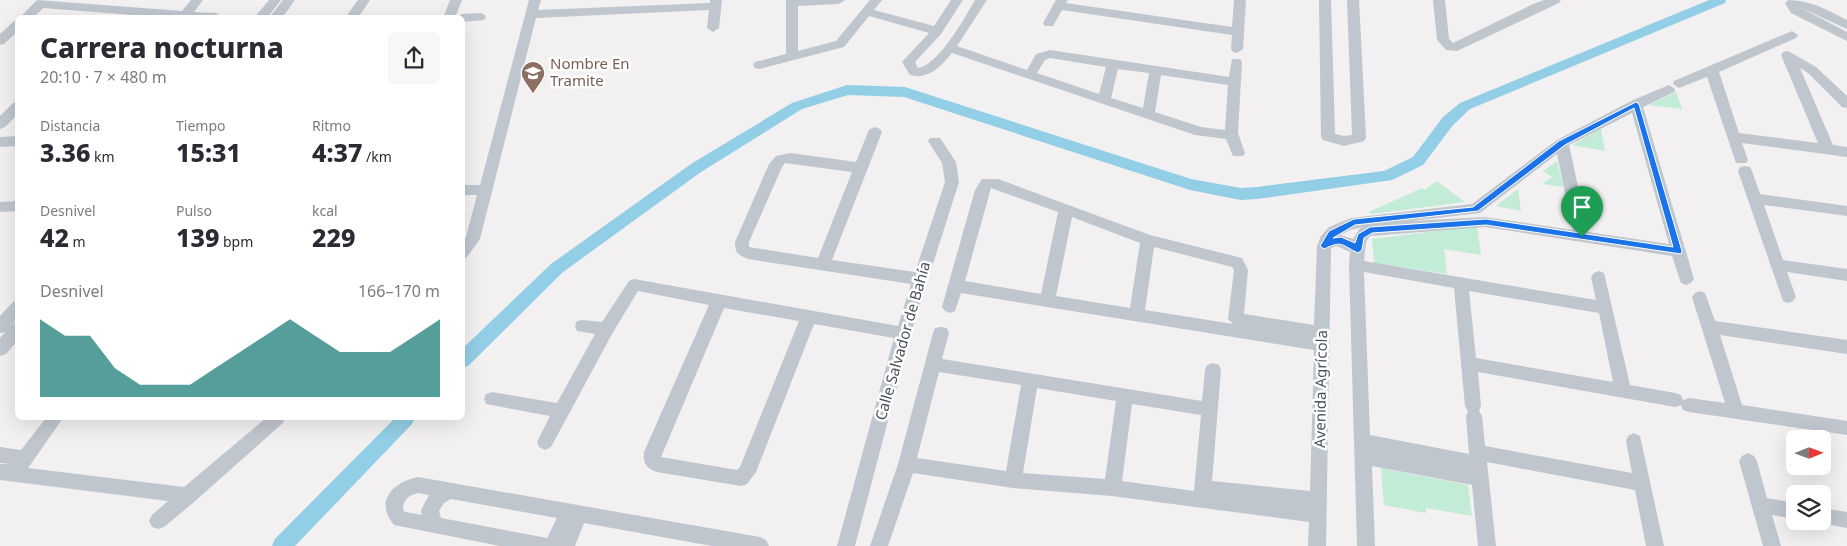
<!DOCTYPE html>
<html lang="es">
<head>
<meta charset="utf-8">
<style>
  :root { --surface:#fff; --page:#f7f7f7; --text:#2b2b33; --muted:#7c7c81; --accent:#0f766e }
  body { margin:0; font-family:"Noto Sans",sans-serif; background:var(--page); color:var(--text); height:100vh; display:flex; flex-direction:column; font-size:19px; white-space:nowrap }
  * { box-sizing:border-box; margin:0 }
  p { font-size:16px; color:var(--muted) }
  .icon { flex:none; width:28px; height:28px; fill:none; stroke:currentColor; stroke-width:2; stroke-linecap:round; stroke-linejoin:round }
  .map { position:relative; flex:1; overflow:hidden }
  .details { position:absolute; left:15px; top:15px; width:450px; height:405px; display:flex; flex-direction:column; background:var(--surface); border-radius:8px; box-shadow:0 5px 20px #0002 }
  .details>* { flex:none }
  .needle { width:32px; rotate:89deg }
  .tools { position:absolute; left:1786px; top:430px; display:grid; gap:10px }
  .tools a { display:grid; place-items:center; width:45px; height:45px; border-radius:8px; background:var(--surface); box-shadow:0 5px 20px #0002; font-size:25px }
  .pin { position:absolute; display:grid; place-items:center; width:42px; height:42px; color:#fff; margin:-51px -21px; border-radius:50% 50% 50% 0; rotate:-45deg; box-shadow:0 0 5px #0007 }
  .pin .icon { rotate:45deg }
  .round { display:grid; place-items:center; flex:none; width:52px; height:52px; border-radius:8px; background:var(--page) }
  .summary { display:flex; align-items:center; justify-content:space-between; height:85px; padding:0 25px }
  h1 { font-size:28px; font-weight:800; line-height:38px }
  .figures { display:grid; grid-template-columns:repeat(3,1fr); gap:8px; height:85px; padding:5px 25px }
  .figures div { display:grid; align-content:center }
  .figures b { font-size:25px; font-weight:800 }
  .figures small { font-size:14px; font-weight:400 }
  .figures p { font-size:14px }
  .chart { height:140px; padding:10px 25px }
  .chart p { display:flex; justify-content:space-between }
  .chart svg { width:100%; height:90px; margin-top:5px; fill:var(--accent); opacity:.7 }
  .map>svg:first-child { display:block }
  .green { fill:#c2ecd5 }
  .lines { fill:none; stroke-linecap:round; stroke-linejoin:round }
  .canal { fill:#92cee6; fill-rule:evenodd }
  .minor { fill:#bfc6ce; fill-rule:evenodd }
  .route { fill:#1a73e8; stroke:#fff; fill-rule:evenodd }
  .labels { text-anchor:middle; stroke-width:5; stroke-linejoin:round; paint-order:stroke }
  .education-label { font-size:15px; fill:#785e54; stroke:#fff; text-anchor:start }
  .street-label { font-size:15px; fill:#49525c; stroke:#fff }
</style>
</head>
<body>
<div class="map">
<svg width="1847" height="546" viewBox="0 0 1847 546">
  <rect width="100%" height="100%" fill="#f2f0f0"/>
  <path class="green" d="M1676,92l6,17 -34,-4z
    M1601,129l4,22 -33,-6z
    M1557,161l7,26 -22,-3 10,-7 -9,-6z
    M1437,181l28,21 -94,12 -2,-2 53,-24 2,2z
    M1518,189l3,22 -25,-5z
    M1477,226l4,29 -37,-6 3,25 -73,-11 -2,-24z
    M1381,468l87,17 4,31 -46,-8v5l-42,-8z"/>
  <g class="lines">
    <path class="canal" d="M1709,0h17l-1,3 -255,106 -17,16 -30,40 -31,15 -135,19 -16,1 -51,-10 -286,-93 -56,-2 -46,14 -101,63 -138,100 -95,94 -6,2v-19l89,-85 140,-100 101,-61 55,-18 58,2 286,92 50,9 16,-1 127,-16 29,-14 30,-40 17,-14z
      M395,418h20l-3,6 -117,122h-23l3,-7z"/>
    <path class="minor" d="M37,0l145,11 9,-11h12l-9,12 22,1 6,4 -50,1 -129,-10 -10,10h-14z
      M269,0h12l-14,18h-13z
      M283,0h12l-13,18h-13z
      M358,0h12l-12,18h-13z
      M450,0h12l-7,18h-12z
      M529,0h12l-3,10 172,-7v-3h12l-3,28 -6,4 -6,-4 2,-18 -173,8 -56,221 -13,18 -5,2v-17l4,-5 11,-42h-15v-10h18z
      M786,0h59l-6,4 -41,2v45l38,-10 34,-41h12l-8,10 60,16 17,-26h12l-22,34 -26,28 3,6c21,-3 47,-51 57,-68h12l-30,46 70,24 9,-16 14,-4 179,27 3,-18h8l2,3 -4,71 7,20 -2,3h-10l-7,-17 -31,-4 -243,-82c-11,13 -23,27 -42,22l-8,-13 27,-29 -60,-17 -25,31 -85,22 -4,-1 -2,-3 2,-3 31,-8zM1050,58l56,9 -7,27 -62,-21 8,-13zM1118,69l31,4 -6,35 -32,-10zM1161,75l67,10 -3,45 -24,-3 -46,-15z
      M1056,0h12l-2,3 166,24 2,-27h12l-3,49 -6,4 -4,-1 -2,-3 1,-14 -170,-25 -9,16h-8l-2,-3z
      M1319,0h12l4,134 9,2 8,-1 -5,-135h12l7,138 -2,3 -20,5 -21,-6 -2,-3z
      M1433,0h12l4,39 4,4 80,-39 11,-4h17l-2,3 -102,48 -11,-1 -9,-10z
      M1788,0c22,0 40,10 59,20v9l-48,-22 48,25v9l-56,-28 -6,-10z
      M480,13l4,1 2,3 -2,3 -22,2v-4h-6l6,-4z
      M18,20v11l-14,13 -4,1v-11l14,-13z
      M1792,31l6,4 -2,3 -77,34 20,61 79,10 -37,-88 2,-3 5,-1 28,16 31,29v12l-5,-1 -34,-34 -8,-5 33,77 14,2v10l-105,-14 6,17 -2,3h-10l-29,-86 -28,11 -6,-4 1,-3z
      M1669,85l6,4 -1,3 -31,15 51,172 -3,4 -5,2 -5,-2 -9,-27 -187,-29 -115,9 -4,6 -2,19 232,39 -5,-23 3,-4 5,-2 5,2 26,112 45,8 6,2 2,5 6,-2 36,5 -33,-106 3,-4 5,-2 5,2 10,28 132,19v14l-127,-19 22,70 105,16v14l-158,-23 -6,-2 -2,-5 -6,2 -197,-35 3,34 -2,5 3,5 3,30 147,27 -6,-32 2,-5 6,-3 6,3 24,110h-18l-11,-56 -148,-28 9,84h-18l-6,-61 -100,-19 3,80h-18l-8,-281 1,-13 -13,-6 -6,2 -5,298h-18l1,-24 -197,-26 -99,-8 -100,-15 -25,73h-18l28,-82 35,-131 2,-5 6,-1 6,1 2,5 -7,26 260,42 3,-31 2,-5 6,-2 6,2 2,5 -9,111 98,10 4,-141 -353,-57 -6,18 -5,2 -5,-2 -3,-4 33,-117 7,-11h16l152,56 92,23 6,12 -4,44 70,11 3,-79 4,-10 8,-9 22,-9 121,-14 85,-64 74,-39zM1632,113l37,131 -81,-12 -19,-87zM1557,154l16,76 -88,-13 -75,4 70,-8zM991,188l67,24 -17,82 -76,-13zM1072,217l68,26 -10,65 -74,-12zM1367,226l-7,2 -7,11 -13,-4 10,-5zM1154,247l78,20 2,3 -6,49 5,5 -88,-14zM1364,272l90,16 11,118 3,5 -2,5 3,38 -99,-19zM1469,291l130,22 14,69 -137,-24zM939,372l82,13 -15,86 -89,-13zM1037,388l79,13 -11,78 -82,-6zM1132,404l69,11 -7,76 -72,-10z
      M18,102v12l-13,13 -5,2v-13l13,-13z
      M875,127l5,2 2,3 -50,128 83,12 30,-90 -3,-19 -14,-22 2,-3h10l16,24 3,20 -48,151 -56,213h-18l57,-208 -80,-14 -58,148 -9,12 -6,2 -84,-14c-11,-4 -14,-8 -13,-20l65,-147 -71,-14 -26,43 -61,113 -6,3 -6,-3 -2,-5 13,-26 -64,-12 -2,-5 2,-5 6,-2 65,11 38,-69 -18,-3 -2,-5 2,-5 6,-1 19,2 27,-41 5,-2 264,47 13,-42 -163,-25c-10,-4 -13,-6 -13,-17l34,-78 7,-8 14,-3 66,9 12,-30 2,-3zM785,163l67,9 -34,86 -69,-11v-5l33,-75zM724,308l75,13 -59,146 -3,3 -76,-13z
      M18,136v10l-18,1v-10z
      M1745,166l5,1 2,4 8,23 87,12v10l-83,-11 19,55 64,9v12l-60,-9 9,25 -3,4 -5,2 -5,-2 -45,-130 2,-4z
      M18,201v10l-18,1v-10z
      M18,300v17l-10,11 4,-5 6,-1v18l-12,14 -6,2v-18l5,-6 -5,1v-17l13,-14z
      M46,418h17l-35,50 156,19 82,-69h19l-2,5 -89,79 -30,25 -6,2 -6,-2 -3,-6 3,-6 16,-14 -168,-21v-16h10l-10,-1v-16l21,3z
      M1748,453l6,3 3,5 10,37 28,5v16l-23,-4 9,31h-18l-24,-85 3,-5z
      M418,477l342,60 6,3 3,6h-57l-128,-23 -9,23h-75l-106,-21c-20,-24 -1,-43 24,-48zM418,493l11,2 -8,15 1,5 -17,-3 -2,-3c0,-9 6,-14 15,-16zM451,499l106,19 -10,20 -106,-20 -2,-7 5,-8z
      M1822,508l25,4v16l-31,-6 6,-1z"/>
  </g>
  <path class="route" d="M1636,102l3,2 43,147 -1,3 -195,-29 -114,8 -8,5 -2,12 -4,3c-17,-8 -15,-13 -34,-4l-4,-3 9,-15 25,-12 119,-12 86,-66zM1634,108l39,139 -187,-28 -116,8 -12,7 -3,9 -14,-6 -8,1 22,-13 123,-14 87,-66z"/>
  <defs>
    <g id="school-pin" transform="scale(1.25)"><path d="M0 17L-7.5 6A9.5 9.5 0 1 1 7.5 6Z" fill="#8d6e63" stroke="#fff"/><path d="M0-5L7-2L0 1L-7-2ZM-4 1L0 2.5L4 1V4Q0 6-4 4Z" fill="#fff"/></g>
  </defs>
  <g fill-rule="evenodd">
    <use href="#school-pin" x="533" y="73"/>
  </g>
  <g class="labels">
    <g class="education-label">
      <text x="550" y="69">Nombre En<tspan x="550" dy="17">Tramite</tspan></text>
    </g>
    <g class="street-label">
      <text transform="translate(903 341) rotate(-74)" y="5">Calle Salvador de Bahía</text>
      <text transform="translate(1321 389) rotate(-89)" y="5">Avenida Agrícola</text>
    </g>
  </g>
</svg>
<div class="tools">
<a><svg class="needle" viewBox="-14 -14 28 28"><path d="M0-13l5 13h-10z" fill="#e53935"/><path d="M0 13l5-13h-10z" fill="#7c7c81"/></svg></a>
<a><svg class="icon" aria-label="layers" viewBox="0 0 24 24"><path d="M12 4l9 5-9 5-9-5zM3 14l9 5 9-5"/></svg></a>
</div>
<div class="pin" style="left:1582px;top:237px;background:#1e9e55"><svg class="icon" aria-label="arrive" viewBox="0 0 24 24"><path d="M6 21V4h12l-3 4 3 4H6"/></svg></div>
<section class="details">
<div class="summary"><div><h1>Carrera nocturna</h1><p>20:10 · 7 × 480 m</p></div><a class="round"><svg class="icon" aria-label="share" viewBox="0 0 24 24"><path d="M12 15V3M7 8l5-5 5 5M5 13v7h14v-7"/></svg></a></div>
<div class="figures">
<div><p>Distancia</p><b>3.36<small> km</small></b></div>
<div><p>Tiempo</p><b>15:31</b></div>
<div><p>Ritmo</p><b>4:37<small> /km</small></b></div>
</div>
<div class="figures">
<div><p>Desnivel</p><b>42<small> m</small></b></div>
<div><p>Pulso</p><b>139<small> bpm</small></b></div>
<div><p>kcal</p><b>229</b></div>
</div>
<div class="chart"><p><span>Desnivel</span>166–170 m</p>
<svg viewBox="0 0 160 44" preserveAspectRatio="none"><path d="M0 44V6L10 14L20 14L30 30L40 38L50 38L60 38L70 30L80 22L90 14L100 6L110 14L120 22L130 22L140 22L150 14L160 6V44z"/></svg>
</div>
</section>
</div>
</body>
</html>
